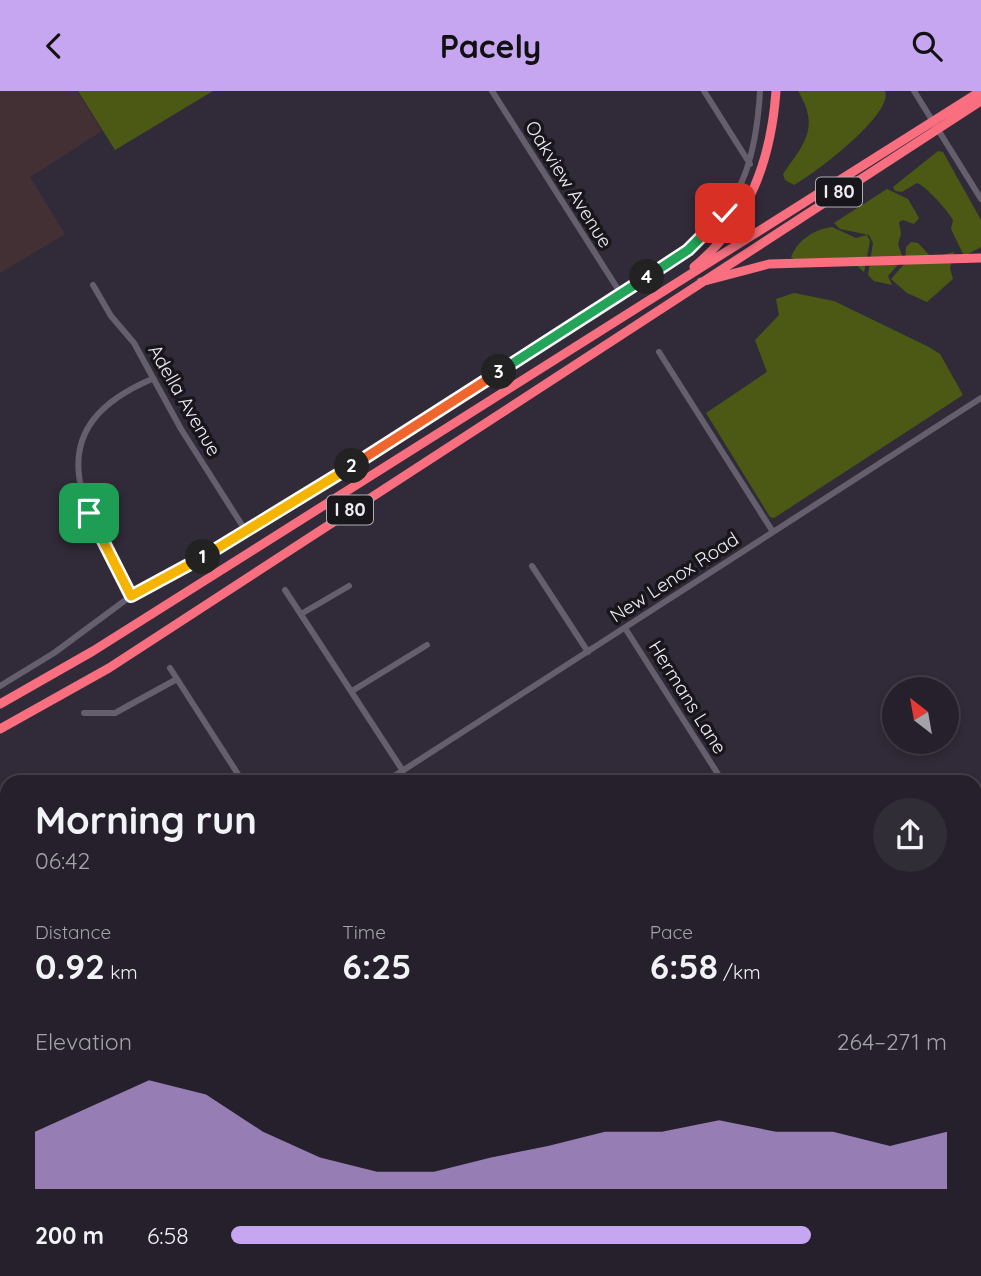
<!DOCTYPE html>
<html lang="en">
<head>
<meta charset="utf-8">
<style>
  :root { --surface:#25202b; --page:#312d37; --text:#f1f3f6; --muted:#a3a3a9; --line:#423e47; --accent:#c6a6f0 }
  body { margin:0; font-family:Quicksand,sans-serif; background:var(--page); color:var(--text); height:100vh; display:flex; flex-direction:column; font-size:26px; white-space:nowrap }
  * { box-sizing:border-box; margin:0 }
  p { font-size:23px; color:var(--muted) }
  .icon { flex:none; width:38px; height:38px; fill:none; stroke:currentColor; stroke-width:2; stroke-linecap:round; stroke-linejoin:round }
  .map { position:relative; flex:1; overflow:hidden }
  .details { position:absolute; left:0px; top:684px; width:982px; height:502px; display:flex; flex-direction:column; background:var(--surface); border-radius:21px 21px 0 0; box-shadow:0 4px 10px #0003,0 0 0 2px var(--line) }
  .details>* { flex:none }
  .needle { width:46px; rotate:329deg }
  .buttons { position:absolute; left:882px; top:586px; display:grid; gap:14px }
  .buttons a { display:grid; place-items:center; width:77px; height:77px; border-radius:50%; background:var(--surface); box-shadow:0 4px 10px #0003,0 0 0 2px var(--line); font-size:35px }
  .pin { position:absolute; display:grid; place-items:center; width:60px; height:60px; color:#fff; margin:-30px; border-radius:14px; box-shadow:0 4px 10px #0006 }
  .km { position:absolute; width:35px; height:35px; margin:-18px; border-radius:50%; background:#222; color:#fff; font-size:19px; line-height:35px; text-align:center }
  .round { display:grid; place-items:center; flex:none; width:74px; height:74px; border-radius:37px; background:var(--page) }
  .overview { display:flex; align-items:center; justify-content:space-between; height:119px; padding:0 35px }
  h1 { font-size:38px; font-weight:800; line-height:52px }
  .figures { display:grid; grid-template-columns:repeat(3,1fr); gap:10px; height:119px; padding:7px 35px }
  .figures div { display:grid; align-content:center }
  .figures b { font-size:35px; font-weight:800 }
  .figures small { font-size:19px; font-weight:400 }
  .figures p { font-size:19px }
  .chart { height:196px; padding:14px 35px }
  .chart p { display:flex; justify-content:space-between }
  .chart svg { width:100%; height:126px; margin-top:7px; fill:var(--accent); opacity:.7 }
  ul { padding:0 35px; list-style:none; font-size:23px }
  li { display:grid; grid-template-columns:112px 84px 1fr; align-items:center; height:52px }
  li i { height:18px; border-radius:9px; background:var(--accent) }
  header { display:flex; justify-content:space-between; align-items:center; height:91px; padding:0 35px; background:var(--accent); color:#111; font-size:32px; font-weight:800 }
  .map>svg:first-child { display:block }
  .industrial { fill:#433035 }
  .green { fill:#4b5914 }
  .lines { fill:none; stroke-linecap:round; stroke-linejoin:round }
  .minor { stroke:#645e6d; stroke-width:6 }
  .highway { stroke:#f96f7f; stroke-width:9 }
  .split-1-casing { stroke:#fff; stroke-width:14 }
  .split-2-casing { stroke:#fff; stroke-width:14 }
  .split-3-casing { stroke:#fff; stroke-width:14 }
  .split-4-casing { stroke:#fff; stroke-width:14 }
  .split-5-casing { stroke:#fff; stroke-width:14 }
  .split-1 { stroke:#f5b400; stroke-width:9 }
  .split-2 { stroke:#f5b400; stroke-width:9 }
  .split-3 { stroke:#f0652b; stroke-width:9 }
  .split-4 { stroke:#22a559; stroke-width:9 }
  .split-5 { stroke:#22a559; stroke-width:9 }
  .labels { text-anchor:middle; stroke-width:7; stroke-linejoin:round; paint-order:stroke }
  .shield { fill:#18151b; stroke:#afacb4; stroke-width:2 }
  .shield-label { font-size:18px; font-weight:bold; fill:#f0ecf5 }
  .street-label { font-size:19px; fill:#f0ecf5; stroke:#18151b }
</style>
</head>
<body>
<header><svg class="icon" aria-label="back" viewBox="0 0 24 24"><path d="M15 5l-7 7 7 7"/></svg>Pacely<svg class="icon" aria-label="search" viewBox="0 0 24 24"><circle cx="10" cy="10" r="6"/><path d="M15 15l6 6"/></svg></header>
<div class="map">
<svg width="981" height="1185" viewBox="0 0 981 1185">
  <rect width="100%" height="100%" fill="#312b39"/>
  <path class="industrial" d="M0,0h77l25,40 -72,46 35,57 -65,39z"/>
  <path class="green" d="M78,0h135l-98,59z
    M798,0h87c9,23 -71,83 -91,94l-9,-5 -2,-6c22,-31 37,-47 15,-83z
    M938,60l5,1 38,68v27l-17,9 -13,-27 2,-9c-5,-9 -27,-34 -36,-37l-15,9 -7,-1 -2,-4z
    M887,98l21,10 11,19 -5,6 -11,-4 -4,2 2,12 -3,10 5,15 -15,17 4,9 -18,-4 -6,-6 5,-32 -4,-8 -29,-6 -6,-6z
    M832,136l24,11 11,-3 3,6 -6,31 -17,-15 -49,5 -7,-5c6,-16 23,-28 41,-30z
    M911,151l7,1 14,15 22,-6 -4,16 3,11 -26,23 -20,-9 -16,-14 14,-16 1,-16z
    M794,202l40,8 95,46 11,7 23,41 -189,123 -4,-1 -64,-104 61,-41 -12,-32 24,-25 -3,-16z
    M981,1148v37h-57l8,-5h43v-28z
    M301,1180h203l3,5h-202z"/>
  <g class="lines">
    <path class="minor" d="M492,0l129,203
      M704,0l46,73
      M914,0l67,108
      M93,194l18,31 23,27 47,86 66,104
      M659,261l114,180
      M532,475l56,86
      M285,499l118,181
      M131,505c-47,-86 -99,-166 21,-217
      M301,523l48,-28
      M625,537l98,154
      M170,577l73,114
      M0,595l54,-33 77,-57 116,-63 441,-283c54,-45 68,-90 72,-159
      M352,600l75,-46
      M84,622h31l62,-34
      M385,691l596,-384
      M0,815l7,11
      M0,938l7,-5
      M0,1019l7,11
      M975,1086l6,10
      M975,1143l6,-4
      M0,1182l2,3
      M102,1185l9,-5
      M910,1185l8,-5"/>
    <path class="highway" d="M694,176c55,-46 77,-106 82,-176
      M701,191l68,-18 212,-6
      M0,613l93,-53 888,-560
      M0,638l109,-61 872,-567"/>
  </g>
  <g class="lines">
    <g class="split-1-casing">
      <path id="split-1" d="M89,422l42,83 72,-39"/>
    </g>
    <g class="split-2-casing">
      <path id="split-2" d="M203,466l149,-91"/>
    </g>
    <g class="split-3-casing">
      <path id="split-3" d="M352,375l147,-94"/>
    </g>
    <g class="split-4-casing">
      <path id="split-4" d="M499,281l148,-95"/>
    </g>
    <g class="split-5-casing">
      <path id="split-5" d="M647,186l41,-27 37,-37"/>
    </g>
    <use href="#split-1" class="split-1"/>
    <use href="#split-2" class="split-2"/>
    <use href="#split-3" class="split-3"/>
    <use href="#split-4" class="split-4"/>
    <use href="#split-5" class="split-5"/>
  </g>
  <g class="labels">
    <g class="shield">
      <rect x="816" y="86.5" width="46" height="29" rx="5"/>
      <rect x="327" y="404.5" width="46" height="29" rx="5"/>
    </g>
    <g class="shield-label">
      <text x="839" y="107">I 80</text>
      <text x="350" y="425">I 80</text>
    </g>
    <g class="street-label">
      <text transform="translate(569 93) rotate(58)" y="7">Oakview Avenue</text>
      <text transform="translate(185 309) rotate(60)" y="7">Adella Avenue</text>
      <text transform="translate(674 486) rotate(-33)" y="7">New Lenox Road</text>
      <text transform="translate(688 606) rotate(58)" y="7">Hermans Lane</text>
    </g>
  </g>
</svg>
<div class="buttons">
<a><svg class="needle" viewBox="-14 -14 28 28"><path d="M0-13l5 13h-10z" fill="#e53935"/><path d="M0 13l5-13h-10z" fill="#a3a3a9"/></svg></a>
</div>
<div class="pin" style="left:89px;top:422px;background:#1e9e55"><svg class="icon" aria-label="arrive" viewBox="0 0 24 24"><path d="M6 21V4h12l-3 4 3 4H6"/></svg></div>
<div class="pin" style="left:725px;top:122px;background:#d93025"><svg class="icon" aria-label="check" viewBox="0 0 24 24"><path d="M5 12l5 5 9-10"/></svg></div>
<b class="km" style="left:203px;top:466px">1</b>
<b class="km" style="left:352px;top:375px">2</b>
<b class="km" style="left:499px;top:281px">3</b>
<b class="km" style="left:647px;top:186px">4</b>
<section class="details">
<div class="overview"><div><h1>Morning run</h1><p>06:42</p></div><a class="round"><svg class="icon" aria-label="share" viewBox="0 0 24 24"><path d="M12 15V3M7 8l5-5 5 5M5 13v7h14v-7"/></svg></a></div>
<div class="figures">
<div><p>Distance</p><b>0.92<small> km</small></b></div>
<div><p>Time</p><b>6:25</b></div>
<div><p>Pace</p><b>6:58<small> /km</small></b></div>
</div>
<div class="chart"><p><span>Elevation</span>264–271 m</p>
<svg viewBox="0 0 160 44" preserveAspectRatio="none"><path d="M0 44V24L10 15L20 6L30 11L40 24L50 33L60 38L70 38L80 33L90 29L100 24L110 24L120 20L130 24L140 24L150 29L160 24V44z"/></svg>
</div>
<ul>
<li><b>200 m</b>6:58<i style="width:81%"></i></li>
</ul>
</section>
</div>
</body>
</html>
